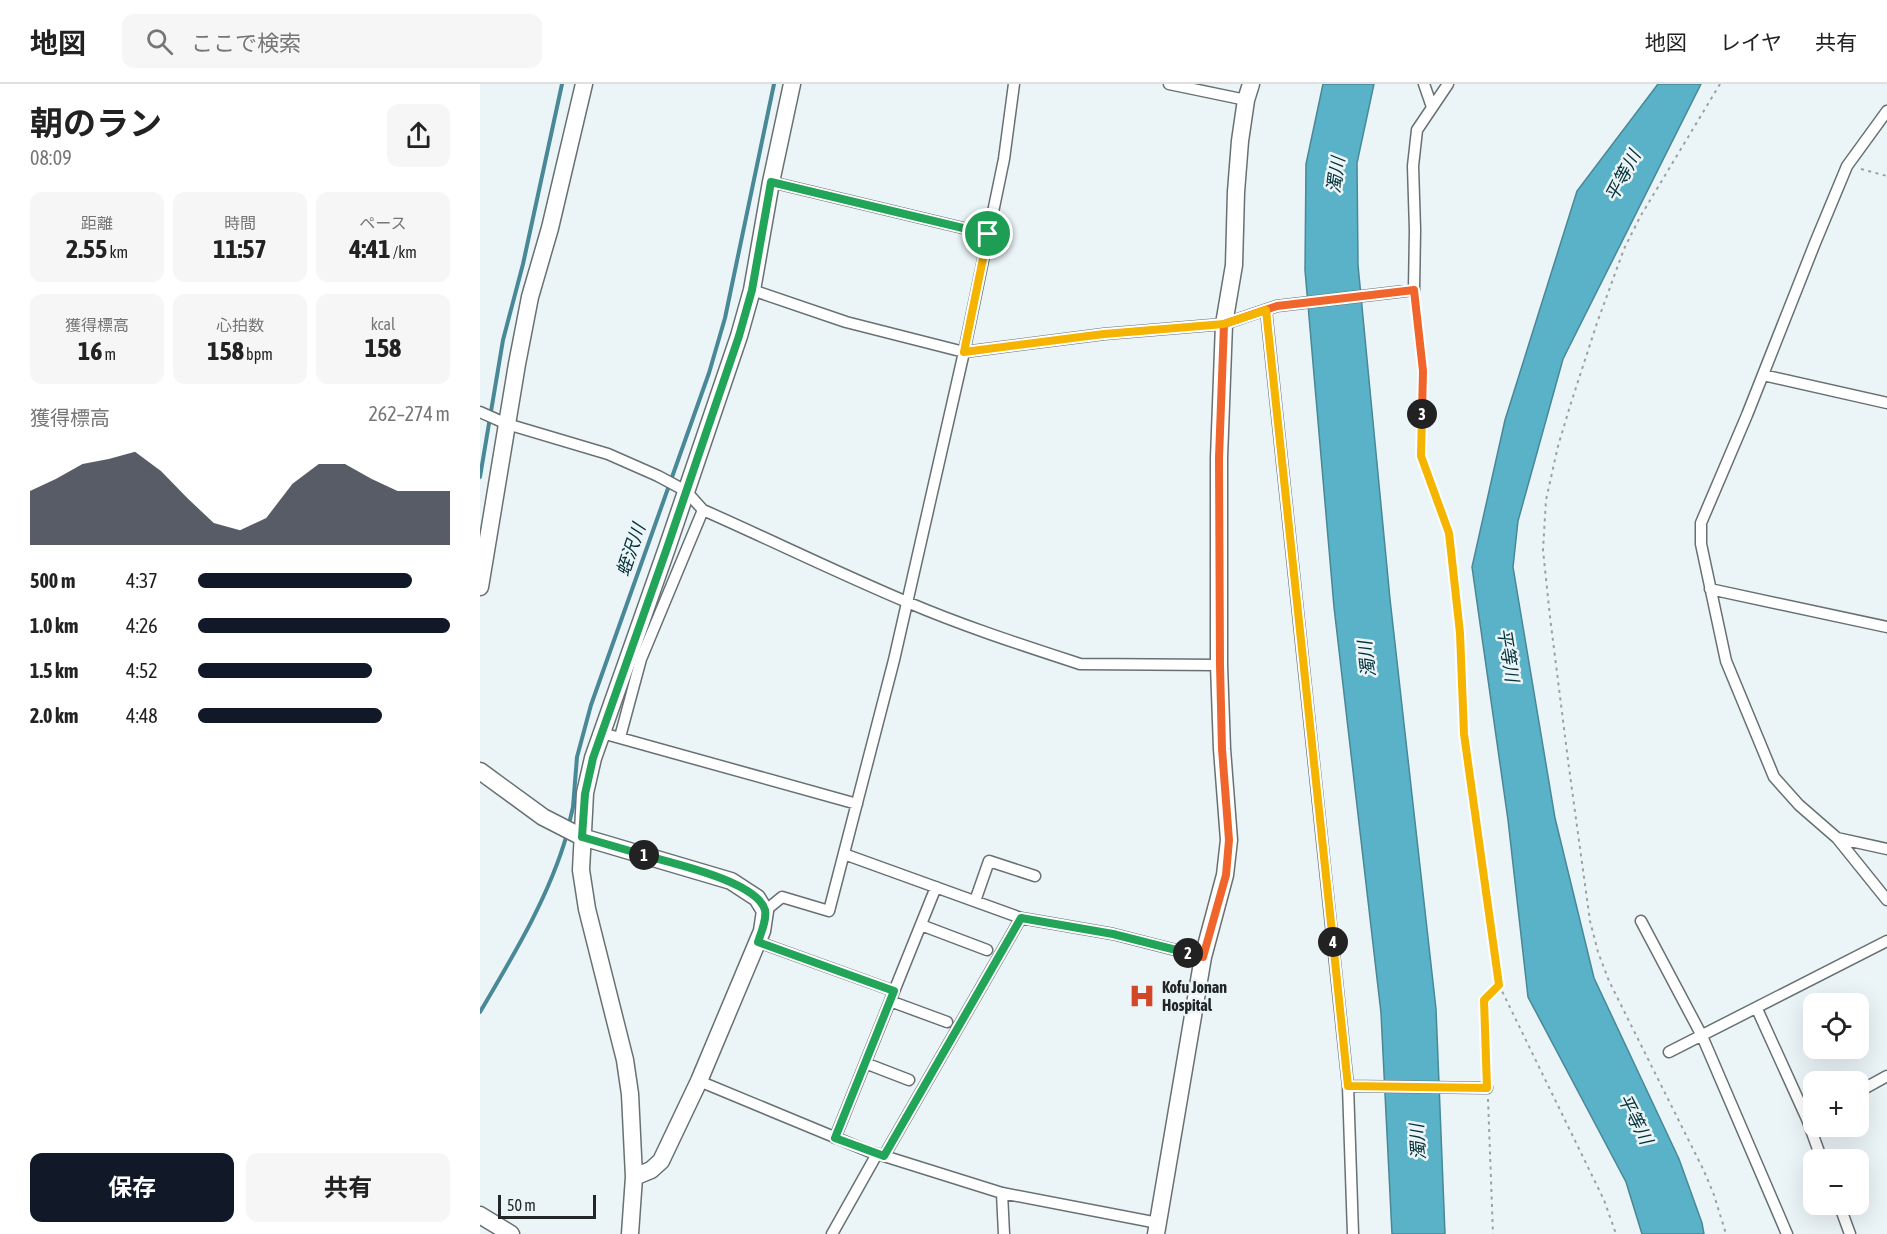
<!DOCTYPE html>
<html lang="ja">
<head>
<meta charset="utf-8">
<style>
  :root { --surface:#fff; --page:#f6f6f6; --text:#222; --muted:#767676; --line:#e0e0e0; --accent:#111827 }
  body { margin:0; font-family:"Asap Condensed","Noto Sans JP",sans-serif; background:var(--page); color:var(--text); height:100vh; display:flex; flex-direction:column; font-size:22px; white-space:nowrap }
  * { box-sizing:border-box; margin:0 }
  p { font-size:20px; color:var(--muted) }
  .icon { flex:none; width:33px; height:33px; fill:none; stroke:currentColor; stroke-width:2; stroke-linecap:round; stroke-linejoin:round }
  .map { position:relative; flex:1; overflow:hidden }
  .panel { display:flex; flex-direction:column; background:var(--surface); width:480px }
  .panel>* { flex:none }
  .fabs { position:absolute; left:1323px; top:909px; display:grid; gap:12px }
  .fabs a { display:grid; place-items:center; width:66px; height:66px; border-radius:12px; background:var(--surface); box-shadow:0 6px 24px #0002; font-size:30px }
  .scale { position:absolute; left:18px; bottom:15px; width:98px; box-sizing:border-box; padding-left:6px; border:3px solid #222627; border-top:0; font-size:16px; line-height:21px; white-space:nowrap; color:#222627; -webkit-text-stroke:4px #ebf4f7; paint-order:stroke }
  .pin { position:absolute; display:grid; place-items:center; width:51px; height:51px; color:#fff; margin:-26px; border:3px solid #fff; border-radius:50%; box-shadow:0 2px 6px #0007 }
  .km { position:absolute; width:30px; height:30px; margin:-15px; border-radius:50%; background:#222; color:#fff; font-size:16px; line-height:30px; text-align:center }
  .round { display:grid; place-items:center; flex:none; width:63px; height:63px; border-radius:12px; background:var(--page) }
  .overview { display:flex; align-items:center; justify-content:space-between; height:102px; padding:0 30px }
  h1 { font-size:33px; font-weight:700; line-height:45px }
  .metrics { display:grid; grid-template-columns:repeat(3,1fr); gap:9px; height:102px; padding:6px 30px }
  .metrics div { display:grid; align-content:center; border-radius:12px; background:var(--page); text-align:center }
  .metrics b { font-size:26px; font-weight:700 }
  .metrics small { font-size:16px; font-weight:400 }
  .metrics p { font-size:16px }
  .chart { height:168px; padding:12px 30px }
  .chart p { display:flex; justify-content:space-between }
  .chart svg { width:100%; height:108px; margin-top:6px; fill:var(--accent); opacity:.7 }
  .primary-button { display:flex; gap:12px; margin-top:auto; padding:12px 30px }
  .primary-button a { flex:1; height:69px; border-radius:12px; background:var(--accent); color:#fff; font-size:24px; font-weight:700; line-height:69px; text-align:center }
  .primary-button a+a { background:var(--page); color:var(--text) }
  ul { padding:0 30px; list-style:none; font-size:20px }
  li { display:grid; grid-template-columns:96px 72px 1fr; align-items:center; height:45px }
  li i { height:15px; border-radius:8px; background:var(--accent) }
  header { display:flex; align-items:center; gap:36px; box-sizing:border-box; height:84px; padding:0 30px; background:var(--surface); border-bottom:2px solid var(--line) }
  header strong { font-size:28px }
  nav { display:flex; gap:33px; margin-inline-start:auto; font-size:21px }
  .search { width:420px; height:54px; background:var(--page); display:flex; align-items:center; gap:15px; box-sizing:border-box; padding:0 21px; border-radius:12px; color:var(--muted); font-size:22px }
  main { display:flex; flex:1; min-height:0 }
  .map>svg:first-child { display:block }
  .water { fill:#59b2c7; stroke:#488897; stroke-width:1.5 }
  .lines { fill:none; stroke-linecap:round; stroke-linejoin:round }
  .stream { stroke:#488897; stroke-width:4 }
  .street-casing { stroke:#687072; stroke-width:13 }
  .secondary-casing { stroke:#687072; stroke-width:19 }
  .path { stroke:#9aa1a3; stroke-width:2; stroke-dasharray:3 4.5; stroke-linecap:butt }
  .street { stroke:#fff; stroke-width:10 }
  .secondary { stroke:#fff; stroke-width:16 }
  .split-1-casing { stroke:#fff; stroke-width:12 }
  .split-2-casing { stroke:#fff; stroke-width:12 }
  .split-3-casing { stroke:#fff; stroke-width:12 }
  .split-4-casing { stroke:#fff; stroke-width:12 }
  .split-5-casing { stroke:#fff; stroke-width:12 }
  .split-1 { stroke:#22a559; stroke-width:8 }
  .split-2 { stroke:#22a559; stroke-width:8 }
  .split-3 { stroke:#f0652b; stroke-width:8 }
  .split-4 { stroke:#f5b400; stroke-width:8 }
  .split-5 { stroke:#f5b400; stroke-width:8 }
  .labels { text-anchor:middle; stroke-width:5; stroke-linejoin:round; paint-order:stroke }
  .poi-label { font-size:16px; font-weight:bold; fill:#222627; stroke:#ebf4f7; text-anchor:start }
  .water-label { font-size:18px; font-style:italic; fill:#033039; stroke:#ebf4f7 }
</style>
</head>
<body>
<header>
<strong>地図</strong>
<div class="search"><svg class="icon" aria-label="search" viewBox="0 0 24 24"><circle cx="10" cy="10" r="6"/><path d="M15 15l6 6"/></svg>ここで検索</div>
<nav><a>地図</a><a>レイヤ</a><a>共有</a></nav>
</header>
<main>
<section class="panel">
<div class="overview"><div><h1>朝のラン</h1><p>08:09</p></div><a class="round"><svg class="icon" aria-label="share" viewBox="0 0 24 24"><path d="M12 15V3M7 8l5-5 5 5M5 13v7h14v-7"/></svg></a></div>
<div class="metrics">
<div><p>距離</p><b>2.55<small> km</small></b></div>
<div><p>時間</p><b>11:57</b></div>
<div><p>ペース</p><b>4:41<small> /km</small></b></div>
</div>
<div class="metrics">
<div><p>獲得標高</p><b>16<small> m</small></b></div>
<div><p>心拍数</p><b>158<small> bpm</small></b></div>
<div><p>kcal</p><b>158</b></div>
</div>
<div class="chart"><p><span>獲得標高</span>262–274 m</p>
<svg viewBox="0 0 160 44" preserveAspectRatio="none"><path d="M0 44V22L10 17L20 11L30 9L40 6L50 14L60 25L70 35L80 38L90 33L100 19L110 11L120 11L130 17L140 22L150 22L160 22V44z"/></svg>
</div>
<ul>
<li><b>500 m</b>4:37<i style="width:85%"></i></li>
<li><b>1.0 km</b>4:26<i style="width:100%"></i></li>
<li><b>1.5 km</b>4:52<i style="width:69%"></i></li>
<li><b>2.0 km</b>4:48<i style="width:73%"></i></li>
</ul>
<div class="primary-button"><a>保存</a><a>共有</a></div>
</section>
<div class="map">
<svg width="1407" height="1150" viewBox="0 0 1407 1150">
  <rect width="100%" height="100%" fill="#ebf4f7"/>
  <path class="water" d="M843,0h51l-17,79 1,102 32,334 46,410 9,225h-53l-11,-221 -47,-406 -29,-337 1,-106z
    M1178,0h43l-138,275 -45,162 -5,46 42,251 39,160 85,181 23,64 2,11h-62l-16,-52 -98,-185 -20,-177 -36,-253 33,-147 72,-229z"/>
  <g class="lines">
    <path class="stream" d="M0,393l23,-137 20,-76 39,-180
      M89,740l4,-17 4,-50 14,-52 118,-332 16,-55 49,-234
      M0,928c33,-56 69,-115 87,-178"/>
    <g class="street-casing">
      <path id="street" d="M689,0l77,16
        M944,0l8,23
        M1407,27l-40,55 -32,77 -68,172 -46,108v21l25,117 48,116 25,28 38,33 50,62
        M291,98l217,52
        M272,206l94,32 118,30 140,-18 120,-10 53,-18 137,-16 1,-60 -2,-64 4,-36 31,-46
        M786,226l82,776 5,148
        M1283,291l124,28
        M0,328l27,12 101,30 50,22 28,15 17,19c68,30 135,63 204,92 56,24 115,43 173,62l139,1
        M1230,505l177,38
        M122,649l255,71
        M140,653l21,-78 62,-149
        M1357,754l50,11
        M364,770l177,64 92,16 90,23
        M495,817l14,-40 46,15
        M285,827l17,-14 47,14 65,-251 70,-308 40,-193 10,-75
        M1161,837l61,115 85,198
        M441,841l66,25
        M278,858l136,49
        M410,917l57,21
        M1277,925l50,110 15,41
        M1189,968l218,-111
        M385,979l44,17
        M219,997l169,70 134,42 156,30
        M868,1002l139,2
        M1378,1008l29,-16
        M355,1054l101,-251
        M404,1072l137,-238
        M522,1109l2,41
        M1359,1120l11,30
        M352,1150l45,-80"/>
    </g>
    <g class="secondary-casing">
      <path id="secondary" d="M0,503l37,-223 13,-67 20,-69 34,-144
        M0,687l63,46 39,20 149,44 26,17 8,13 -3,20 -63,150 -38,80 -10,9 -17,7
        M0,1131l31,19
        M150,1150l4,-57 -4,-83 -5,-34 -38,-151 -6,-39 4,-77 8,-35 74,-210 72,-212 13,-46 19,-108 21,-98
        M676,1150l47,-277 22,-82 4,-35 -7,-91 -3,-84v-207l5,-134 10,-59 2,-73 4,-51 6,-41 5,-16"/>
    </g>
    <path class="path" d="M1240,0l-80,133 -16,32 -27,74 -26,80 -13,43 -12,54 -3,50 7,67 19,151 21,153 8,31 11,29 95,190 10,24 12,39
      M1381,85l26,7
      M935,216l8,71 -2,85 28,77 11,100 4,101 35,251 -15,15 3,75
      M1019,901l105,215 12,34
      M1008,1015l5,135"/>
    <use href="#street" class="street"/>
    <use href="#secondary" class="secondary"/>
  </g>
  <g class="lines">
    <g class="split-1-casing">
      <path id="split-1" d="M164,771l-62,-18 3,-43 8,-36 74,-210 72,-212 13,-46 19,-108 217,52"/>
    </g>
    <g class="split-2-casing">
      <path id="split-2" d="M164,771c27,8 113,26 121,55 2,9 -4,23 -7,32l136,49 -59,147 49,18 137,-238 92,16 75,19"/>
    </g>
    <g class="split-3-casing">
      <path id="split-3" d="M708,869l15,4 23,-82 3,-35 -7,-91 -2,-84 -1,-207 5,-134 53,-18 137,-16 9,81 -1,43"/>
    </g>
    <g class="split-4-casing">
      <path id="split-4" d="M853,858l15,144 139,2 -3,-88 15,-15 -35,-251 -4,-101 -11,-100 -28,-77 1,-42"/>
    </g>
    <g class="split-5-casing">
      <path id="split-5" d="M508,150l-24,118 140,-18 120,-10 42,-14 67,632"/>
    </g>
    <use href="#split-1" class="split-1"/>
    <use href="#split-2" class="split-2"/>
    <use href="#split-3" class="split-3"/>
    <use href="#split-4" class="split-4"/>
    <use href="#split-5" class="split-5"/>
  </g>
  <defs>
    <g id="hospital-bare" transform="scale(2.07)"><path d="M-5-5h3v3.5h4V-5h3V5h-3V1.5h-4V5h-3Z" fill="#d04626" stroke="#ebf4f7" stroke-width="2.5" paint-order="stroke"/></g>
  </defs>
  <g fill-rule="evenodd">
    <use href="#hospital-bare" x="662" y="912"/>
  </g>
  <g class="labels">
    <g class="poi-label">
      <text x="682" y="909">Kofu Jonan<tspan x="682" dy="18">Hospital</tspan></text>
    </g>
    <g class="water-label">
      <text transform="translate(856 91) rotate(-82)" y="6">濁川</text>
      <text transform="translate(1143 92) rotate(-62)" y="6">平等川</text>
      <text transform="translate(151 466) rotate(-71)" y="6">蛭沢川</text>
      <text transform="translate(1028 571) rotate(81)" y="6">平等川</text>
      <text transform="translate(887 575) rotate(-97)" y="6">濁川</text>
      <text transform="translate(1155 1035) rotate(63)" y="6">平等川</text>
      <text transform="translate(938 1058) rotate(-94)" y="6">濁川</text>
    </g>
  </g>
</svg>
<div class="fabs">
<a><svg class="icon" aria-label="locate" viewBox="0 0 24 24"><circle cx="12" cy="12" r="6"/><path d="M12 2v4M12 18v4M2 12h4M18 12h4"/></svg></a>
<a>+</a>
<a>−</a>
</div>
<div class="scale">50 m</div>
<div class="pin" style="left:508px;top:150px;background:#1e9e55"><svg class="icon" aria-label="arrive" viewBox="0 0 24 24"><path d="M6 21V4h12l-3 4 3 4H6"/></svg></div>
<b class="km" style="left:164px;top:771px">1</b>
<b class="km" style="left:708px;top:869px">2</b>
<b class="km" style="left:942px;top:330px">3</b>
<b class="km" style="left:853px;top:858px">4</b>
</div>
</main>
</body>
</html>
